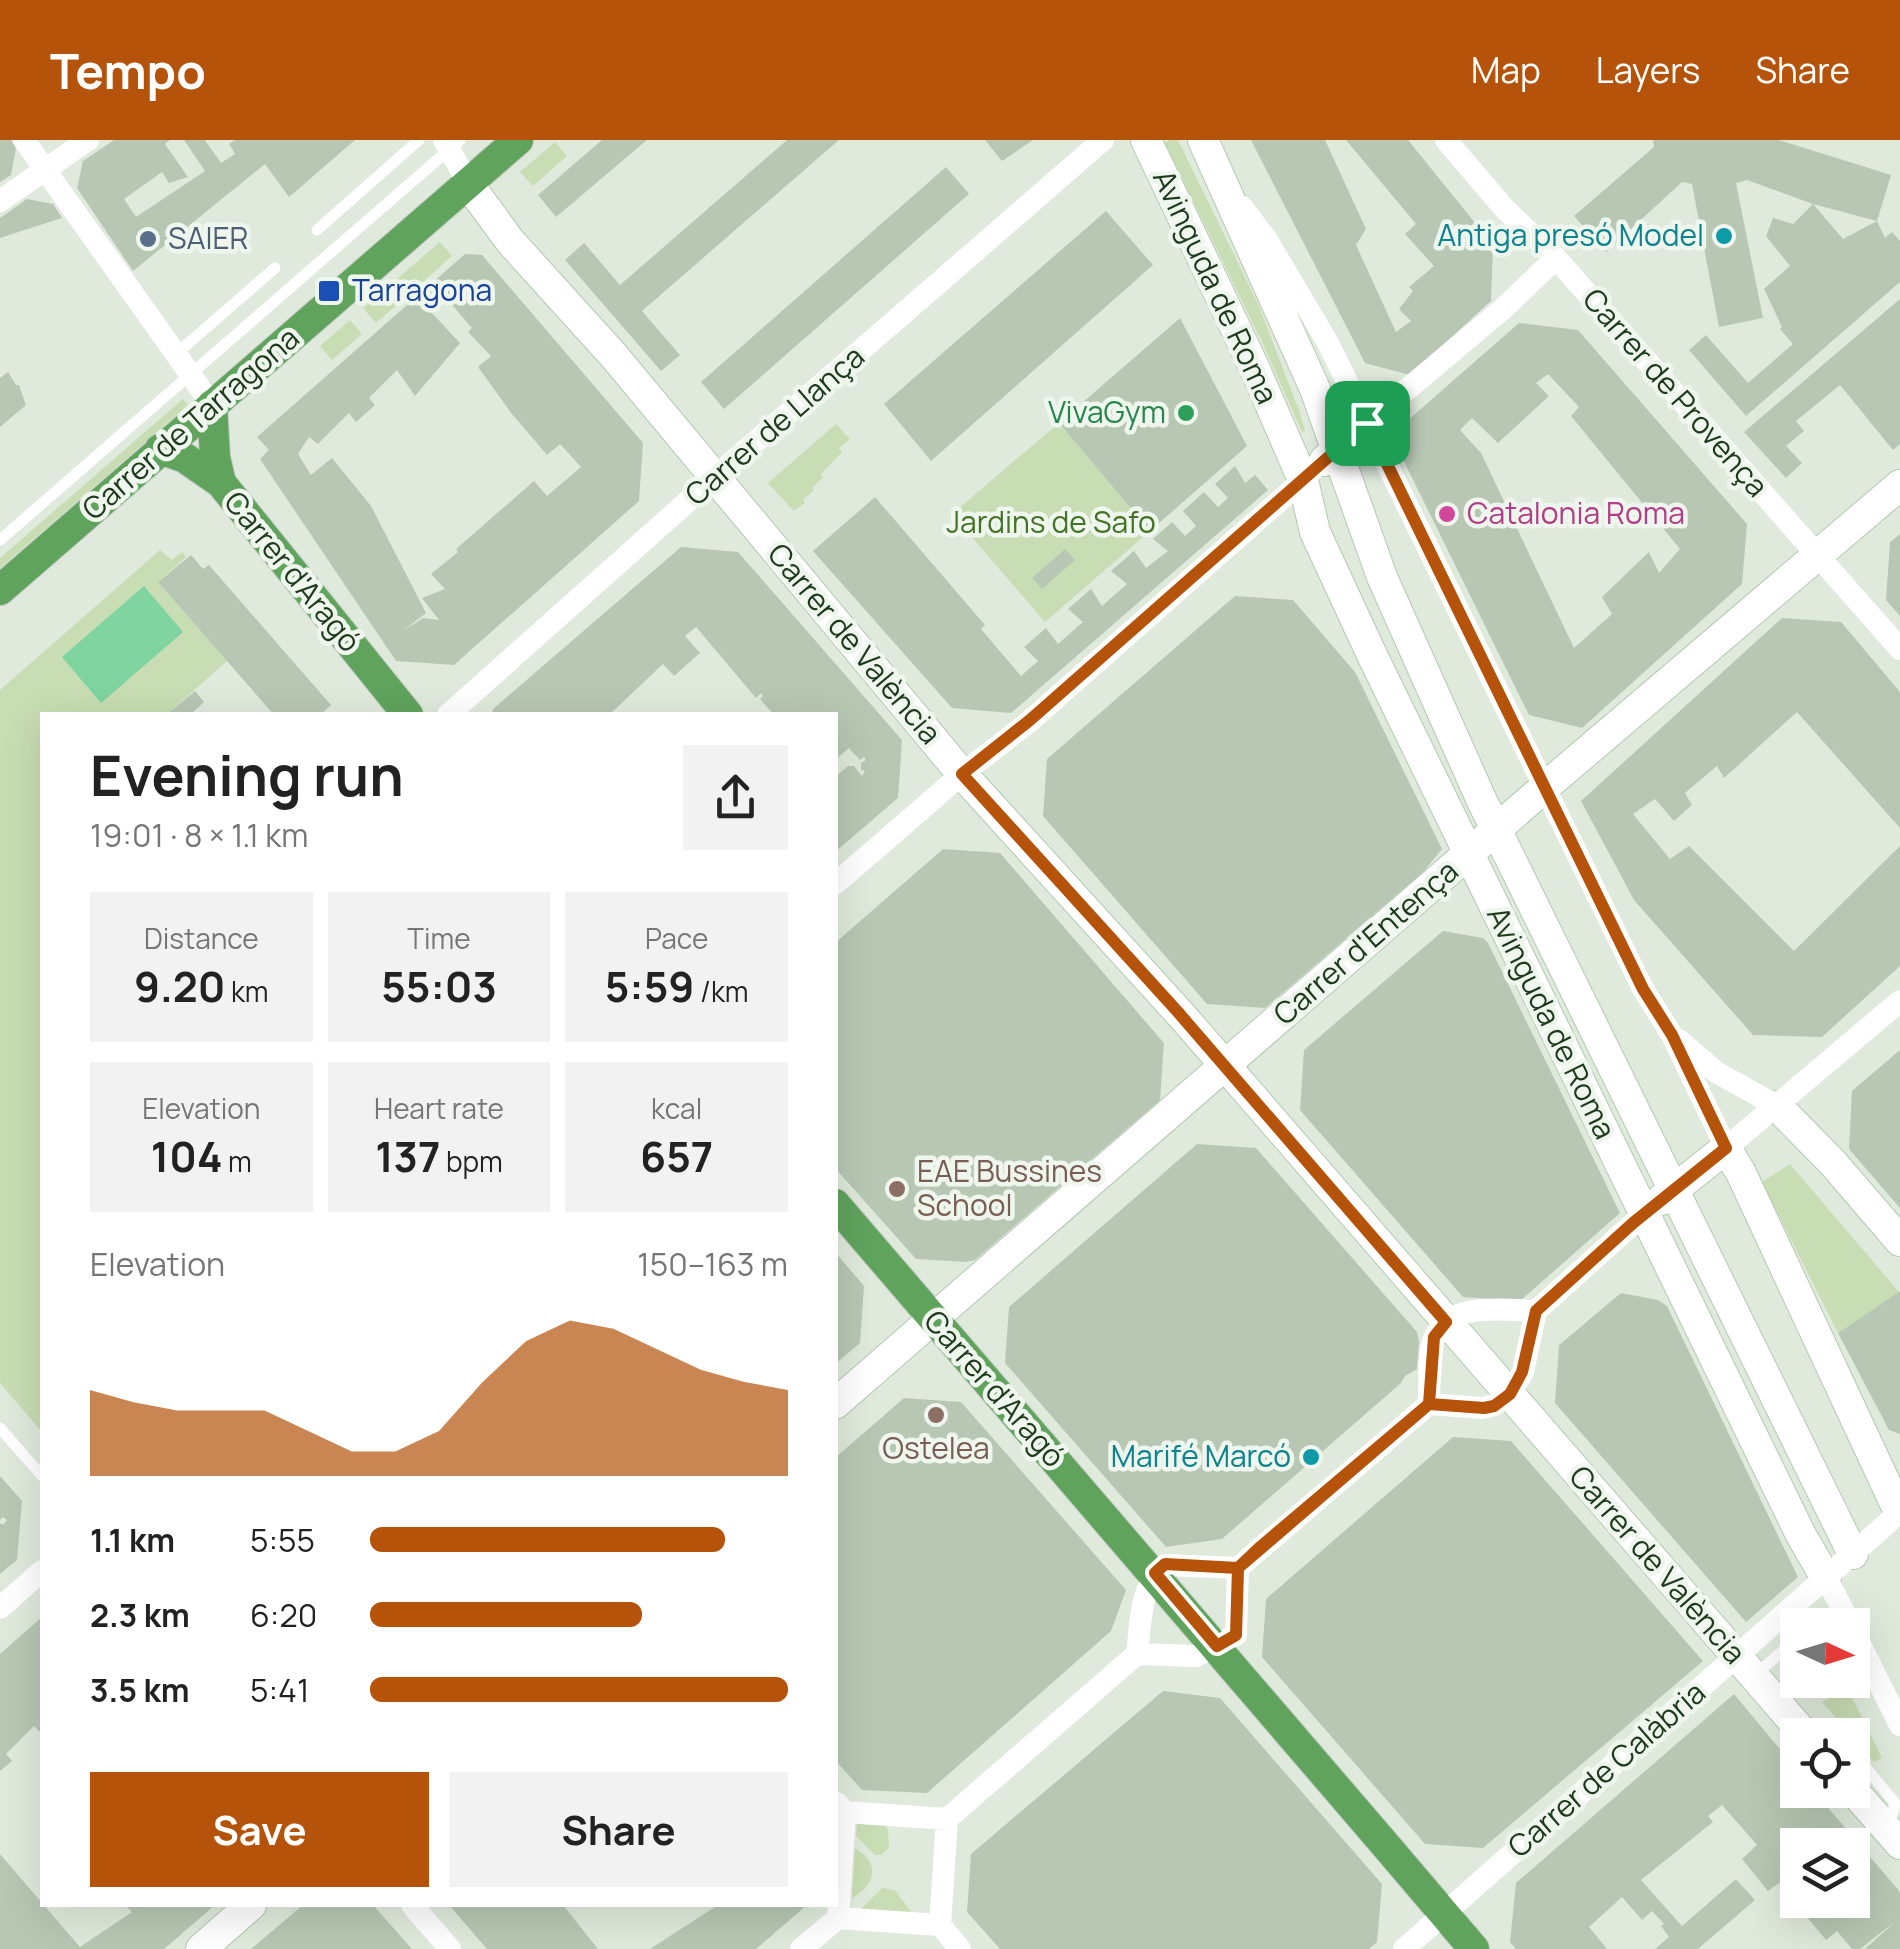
<!DOCTYPE html>
<html lang="en">
<head>
<meta charset="utf-8">
<style>
  :root { --surface:#fff; --page:#f2f2f2; --text:#222; --muted:#767676; --accent:#b45309 }
  body { margin:0; font-family:Manrope,sans-serif; background:var(--page); color:var(--text); height:100vh; display:flex; flex-direction:column; font-size:38px; white-space:nowrap }
  * { box-sizing:border-box; margin:0 }
  p { font-size:32px; color:var(--muted) }
  .icon { flex:none; width:55px; height:55px; fill:none; stroke:currentColor; stroke-width:2; stroke-linecap:round; stroke-linejoin:round }
  .map { position:relative; flex:1; overflow:hidden }
  .drawer { position:absolute; left:40px; top:572px; width:798px; height:1195px; display:flex; flex-direction:column; background:var(--surface); border-radius:0px; box-shadow:0 10px 40px #0002 }
  .drawer>* { flex:none }
  .needle { width:65px; rotate:94deg }
  .fabs { position:absolute; left:1780px; top:1468px; display:grid; gap:20px }
  .fabs a { display:grid; place-items:center; width:90px; height:90px; border-radius:0px; background:var(--surface); box-shadow:0 10px 40px #0002; font-size:50px }
  .pin { position:absolute; display:grid; place-items:center; width:85px; height:85px; color:#fff; margin:-42px; border-radius:20px; box-shadow:0 5px 15px #0006 }
  .round { display:grid; place-items:center; flex:none; width:105px; height:105px; border-radius:0px; background:var(--page) }
  .head { display:flex; align-items:center; justify-content:space-between; height:170px; padding:0 50px }
  h1 { font-size:55px; font-weight:700; line-height:75px }
  .figures { display:grid; grid-template-columns:repeat(3,1fr); gap:15px; height:170px; padding:10px 50px }
  .figures div { display:grid; align-content:center; border-radius:0px; background:var(--page); text-align:center }
  .figures b { font-size:42px; font-weight:700 }
  .figures small { font-size:28px; font-weight:400 }
  .figures p { font-size:28px }
  .chart { height:280px; padding:20px 50px }
  .chart p { display:flex; justify-content:space-between }
  .chart svg { width:100%; height:180px; margin-top:10px; fill:var(--accent); opacity:.7 }
  .primary-button { display:flex; gap:20px; margin-top:auto; padding:20px 50px }
  .primary-button a { flex:1; height:115px; border-radius:0px; background:var(--accent); color:#fff; font-size:40px; font-weight:700; line-height:115px; text-align:center }
  .primary-button a+a { background:var(--page); color:var(--text) }
  ul { padding:0 50px; list-style:none; font-size:32px }
  li { display:grid; grid-template-columns:160px 120px 1fr; align-items:center; height:75px }
  li i { height:25px; border-radius:12px; background:var(--accent) }
  header { display:flex; align-items:center; gap:60px; box-sizing:border-box; height:140px; padding:0 50px; background:var(--accent); color:#fff }
  header strong { font-size:48px }
  nav { display:flex; gap:55px; margin-inline-start:auto; font-size:35px }
  .map>svg:first-child { display:block }
  .green { fill:#c8ddb3 }
  .water { fill:#7fd4a0 }
  .building { fill:#b8c7b4; fill-rule:evenodd }
  .lines { fill:none; stroke-linecap:round; stroke-linejoin:round }
  .secondary-casing { stroke:#b2caaf; stroke-width:32 }
  .primary-casing { stroke:#c0c8c0; stroke-width:32 }
  .lane { stroke:#fff; stroke-width:11 }
  .street { stroke:#fff; stroke-width:22 }
  .secondary { stroke:#fff; stroke-width:30 }
  .primary { stroke:#5fa35d; stroke-width:30 }
  .route-casing { stroke:#fff; stroke-width:20 }
  .route { stroke:#b45309; stroke-width:12 }
  .culture-dot { fill:#0f9aa8; stroke:#eff6ed; stroke-width:4 }
  .service-dot { fill:#5c6f8a; stroke:#eff6ed; stroke-width:4 }
  .transit-dot { fill:#1a4fb4; stroke:#eff6ed; stroke-width:4 }
  .leisure-dot { fill:#2e9e5b; stroke:#eff6ed; stroke-width:4 }
  .hotel-dot { fill:#d1479c; stroke:#eff6ed; stroke-width:4 }
  .education-dot { fill:#8d6e63; stroke:#eff6ed; stroke-width:4 }
  .labels { text-anchor:middle; stroke-width:9; stroke-linejoin:round; paint-order:stroke }
  .culture-label { font-size:30px; fill:#0d838f; stroke:#eff6ed; text-anchor:end }
  .service-label { font-size:30px; fill:#4e5e75; stroke:#eff6ed; text-anchor:start }
  .street-label { font-size:30px; fill:#1e3a1d; stroke:#eff6ed }
  .transit-label { font-size:30px; fill:#164399; stroke:#eff6ed; text-anchor:start }
  .leisure-label { font-size:30px; fill:#27864d; stroke:#eff6ed; text-anchor:end }
  .hotel-label { font-size:30px; fill:#b23c85; stroke:#eff6ed; text-anchor:start }
  .park-label { font-size:30px; fill:#437325; stroke:#eff6ed }
  .education-label { font-size:30px; fill:#785e54; stroke:#eff6ed; text-anchor:start }
</style>
</head>
<body>
<header>
<strong>Tempo</strong>
<nav><a>Map</a><a>Layers</a><a>Share</a></nav>
</header>
<div class="map">
<svg width="1900" height="1809" viewBox="0 0 1900 1809">
  <rect width="100%" height="100%" fill="#dfeadc"/>
  <path class="green" d="M1170,0h8l80,164 42,109 5,18 -3,1 -39,-88 -98,-201z
    M555,2l12,14 -34,30 -13,-14z
    M440,102l12,14 -76,67 -13,-15z
    M350,180l12,14 -30,26 -12,-14z
    M183,259l5,6 -188,163v-10z
    M1059,283l91,108 -105,91 -93,-108z
    M836,284l14,15 -11,9 3,4 -21,22 2,3 -11,11 2,2 -11,10 2,3 -11,8 -26,-28z
    M160,410l12,10 10,-8 4,5 -28,25 69,79 -61,54h-124v717l-42,-49v-693z
    M1790,1024l109,128 -61,41 -76,-151z
    M1848,1549l34,69 -8,4 -52,-60z
    M857,1681l26,2 5,7 1,18 -8,7h-6l-19,-19z
    M855,1708c26,15 21,37 -3,50z
    M882,1748l13,2 18,24 -53,-4z"/>
  <path class="water" d="M144,446l39,46 -82,71 -39,-46z"/>
  <path class="building" d="M0,0h11l5,8 -5,27 -11,7z
    M114,0h56l-5,4 23,33 -19,6 -7,-11 -38,27 12,18 69,-46 -21,-31h21l16,23 14,-9 -6,-10 6,-4h120l-66,57 -24,-33 -132,107 -56,-83 6,-27z
    M602,0h45l-91,77 -18,-22z
    M787,0h52l-197,171 38,44 -19,16 -96,-111 19,-17 36,42z
    M985,0h48l-31,21z
    M1251,0h74l41,89 -10,16 40,87 15,-11 -12,-12 14,-18 -4,-4 25,-21 -29,-32 11,-10 -70,-84h62l85,105 -2,56 -81,74 -45,-12z
    M1653,0h126l112,35 -14,46 -64,-17 30,35 34,-18 8,17 7,-6 8,9v41l-154,134 -57,-66 17,-15 42,48 45,-39 -13,-15 2,-2 -18,-38 26,-23 -24,-30 7,-18 20,6 20,-20 -66,-24 -11,3 27,135 -44,9 -27,-143 -10,-2 -76,70 -32,-36 80,-69z
    M946,27l23,27 -245,215 -23,-27z
    M27,59l26,5 9,14 -62,20v-20z
    M1106,71l47,54 -222,196 -47,-57z
    M465,114l17,1 161,188 -4,58 -185,164 -58,-4 -136,-202 9,-9 -12,-13zM447,159l25,29 -4,4 23,24 -13,11 34,47 35,41 13,-11 21,23 -34,29 -13,-15 -78,68 2,3 -27,22 14,15 -23,9 17,22 -16,-2 -20,13 23,-18 -55,-107 -39,-48 -21,17 -13,-21 11,-17 9,7 31,-31 7,9 19,-17 -6,-7 28,-28 18,26 45,-53 -30,-32z
    M1900,159v145l-7,6 -53,-65 -44,36 8,10 -18,15 16,17 -16,15 -42,-46z
    M1180,178l67,128 -97,85 -91,-108z
    M1519,183l59,7 169,194 -5,60 -160,144 -53,-13 -138,-280zM1548,234l31,33 -8,9 109,133 -21,24 -10,-21 -47,45 10,17 -38,34 -93,-195 -21,-23 12,-12 26,25 51,-47 -13,-13z
    M8,232l8,13h3l7,20 -26,22v-49z
    M1235,326l10,17 10,-8 13,15 -257,223 -59,-5 -139,-157 62,-54 110,128 -4,4 40,47 17,-15 -14,-14 22,-19 12,16 25,-22 -15,-13 23,-20 11,17 25,-22 -16,-13 23,-20 12,17 22,-17 -15,-12 19,-17 13,14 11,-10 -13,-15 21,-19 14,15 10,-9 -13,-14z
    M1900,394v82l-14,-16 4,-58z
    M681,407l57,5 164,188 -4,58 -63,54v-75l13,-11h6l8,10 3,-5 -4,-1v-7l5,-3 -2,-3 -4,3 -11,-12 -14,12v-45h-61l-14,-16 3,-3 -2,-3 -5,5 -60,-71 -11,9 15,17 -26,23 -11,-12 -54,51h-117l1,-6z
    M1065,409l10,11 -33,29 -10,-11z
    M191,415l12,14 6,-4 122,140 -11,10h-46l-116,-133z
    M1235,456l58,4 62,72 87,177 -18,22 -159,137 -58,-4 -164,-188 4,-57z
    M1782,478l59,4 59,70v136l-103,-116 -73,66 -7,-12 -32,27 7,12 -18,16 -19,-22 -22,15 37,45 19,-13 105,105 106,-105v120l-78,71 -69,-2 -119,-135 -53,-99z
    M195,551l9,11 -14,13h-24z
    M943,709l57,4 164,190 -4,57 -185,160 -9,2 -50,-3 -81,-91v-225z
    M1443,791l40,7 5,5 132,270 -100,88 -57,-4 -163,-187 4,-60z
    M1900,910v158l-51,-59 3,-58z
    M1197,1004l59,4 161,184 2,10 -2,27 -12,7 -4,7 -179,156 -56,8 -161,-184 4,-56z
    M835,1112l29,34 -4,57 -25,21z
    M1900,1151v143l-11,-4 -51,-97z
    M1621,1153l37,7 9,6 131,271 -52,45 -191,-219 4,-58z
    M904,1258l57,4 165,188 -15,41 -184,162 -65,-3 -27,-30v-302z
    M1453,1297l58,4 192,220 -220,187 -58,-4 -163,-187 4,-58z
    M0,1336l22,25 -5,59 -17,14v-51l3,2 4,-5 -4,-3 -3,3z
    M42,1477v117l-8,-8 -28,28 6,7 -12,10v-117z
    M1163,1551l57,7 162,186 -5,58 -8,7h-369l-33,-37 4,-58z
    M1734,1554l64,77v19h15l87,102v57h-35l31,-28 -36,28h-8l-15,-18 -11,9 -47,-57 -11,8 -26,-32 15,-14 -35,-40 -14,11 5,6 -72,58 41,46 54,-47 19,21 -57,49h-43l14,-12 -8,-11 3,-2 -12,-13 -10,9 -20,-23 -33,30 18,22h-91l-6,-7 6,-59zM1798,1705h54v55h-54z
    M0,1714l80,93 52,-35 -7,-7h90l-51,44h-164z
    M303,1765h70l39,44h-161z
    M449,1765h114l35,44h-111z
    M718,1765h89l-51,44h-106z"/>
  <g class="lines">
    <g class="secondary-casing">
      <path id="secondary" d="M1146,0l108,227 49,113 12,52 57,123 429,880 25,43
        M1203,0l112,249 67,188 100,224 371,753
        M469,45l41,56 104,115 348,418 221,243 622,718
        M1324,321l43,-38
        M1777,966l56,57 67,78
        M1661,1060l65,-52 15,25 158,339
        M835,1264l710,-617 355,-302
        M1852,1649l48,55
        M201,1809l50,-44"/>
    </g>
    <g class="primary-casing">
      <path id="primary" d="M212,265l3,52 6,26
        M160,309l25,9 36,25 187,232
        M0,450l518,-450
        M835,1064c214,248 427,496 639,745"/>
    </g>
    <path class="lane" d="M317,90l102,-90
      M176,214l99,-86
      M0,400l460,-400
      M0,1288l42,48
      M1757,1533l41,-35
      M1857,1617l38,46 -6,25"/>
    <path class="street" d="M24,0l188,265
      M444,0l25,45
      M1446,0l58,68 52,50 344,391
      M0,61l88,-61
      M1242,67l25,33 61,103 315,646 29,46 54,113 174,-147
      M1367,283l137,-115 52,-50
      M448,575l267,-238 388,-337
      M835,744l127,-110 68,-53 273,-241
      M1679,900l37,32 61,34
      M1429,1264c1,-20 -2,-46 5,-65 13,-38 70,-29 102,-28
      M1826,1438l25,47
      M0,1468l42,-37
      M1852,1488l48,97
      M1137,1514l59,2 40,-21 2,-67 191,-164 54,4 11,-3 16,-11 13,-22 13,-61 109,-98
      M837,1663l8,9 102,7
      M412,1765l38,44
      M838,1778l102,7
      M801,1809l37,-31 7,-106
      M960,1809l-20,-24 7,-106 190,-165c4,-33 2,-67 28,-89l73,3
      M1404,1809l496,-437"/>
    <use href="#secondary" class="secondary"/>
    <use href="#primary" class="primary"/>
  </g>
  <g class="lines">
    <g class="route-casing">
      <path id="route" d="M1367,283l-337,297 -68,54 215,237 269,311 -12,15 -5,67 -191,164 -2,67 -19,11 -62,-73 10,-9 73,4 21,-20 170,-144 55,4 10,-2 16,-12 12,-22 14,-61 97,-88 93,-75 -54,-113 -29,-46 -276,-566"/>
    </g>
    <use href="#route" class="route"/>
  </g>
  <g class="culture-dot">
    <circle cx="1724" cy="96" r="10"/>
    <circle cx="1311" cy="1317" r="10"/>
  </g>
  <circle class="service-dot" cx="148" cy="99" r="10"/>
  <rect class="transit-dot" x="317" y="139" width="24" height="24" rx="5"/>
  <circle class="leisure-dot" cx="1186" cy="273" r="10"/>
  <circle class="hotel-dot" cx="1447" cy="374" r="10"/>
  <g class="education-dot">
    <circle cx="897" cy="1049" r="10"/>
    <circle cx="936" cy="1275" r="10"/>
  </g>
  <g class="labels">
    <g class="culture-label">
      <text x="1704" y="106">Antiga presó Model</text>
      <text x="1291" y="1327">Marifé Marcó</text>
    </g>
    <g class="service-label">
      <text x="168" y="109">SAIER</text>
    </g>
    <g class="street-label">
      <text transform="translate(1215 147) rotate(65)" y="10">Avinguda de Roma</text>
      <text transform="translate(1675 253) rotate(49)" y="10">Carrer de Provença</text>
      <text transform="translate(191 284) rotate(-41)" y="10">Carrer de Tarragona</text>
      <text transform="translate(775 286) rotate(-41)" y="10">Carrer de Llança</text>
      <text transform="translate(292 432) rotate(51)" y="10">Carrer d'Aragó</text>
      <text transform="translate(854 504) rotate(50)" y="10">Carrer de València</text>
      <text transform="translate(1366 803) rotate(-41)" y="10">Carrer d'Entença</text>
      <text transform="translate(1551 883) rotate(64)" y="10">Avinguda de Roma</text>
      <text transform="translate(994 1249) rotate(49)" y="10">Carrer d'Aragó</text>
      <text transform="translate(1657 1425) rotate(49)" y="10">Carrer de València</text>
      <text transform="translate(1607 1630) rotate(-41)" y="10">Carrer de Calàbria</text>
    </g>
    <g class="transit-label">
      <text x="352" y="161">Tarragona</text>
    </g>
    <g class="leisure-label">
      <text x="1166" y="283">VivaGym</text>
    </g>
    <g class="hotel-label">
      <text x="1467" y="384">Catalonia Roma</text>
    </g>
    <g class="park-label">
      <text x="1051" y="393">Jardins de Safo</text>
    </g>
    <g class="education-label">
      <text x="917" y="1042">EAE Bussines<tspan x="917" dy="34">School</tspan></text>
      <text x="936" y="1319" text-anchor="middle">Ostelea</text>
    </g>
  </g>
</svg>
<div class="fabs">
<a><svg class="needle" viewBox="-14 -14 28 28"><path d="M0-13l5 13h-10z" fill="#e53935"/><path d="M0 13l5-13h-10z" fill="#767676"/></svg></a>
<a><svg class="icon" aria-label="locate" viewBox="0 0 24 24"><circle cx="12" cy="12" r="6"/><path d="M12 2v4M12 18v4M2 12h4M18 12h4"/></svg></a>
<a><svg class="icon" aria-label="layers" viewBox="0 0 24 24"><path d="M12 4l9 5-9 5-9-5zM3 14l9 5 9-5"/></svg></a>
</div>
<div class="pin" style="left:1367px;top:283px;background:#1e9e55"><svg class="icon" aria-label="arrive" viewBox="0 0 24 24"><path d="M6 21V4h12l-3 4 3 4H6"/></svg></div>
<section class="drawer">
<div class="head"><div><h1>Evening run</h1><p>19:01 · 8 × 1.1 km</p></div><a class="round"><svg class="icon" aria-label="share" viewBox="0 0 24 24"><path d="M12 15V3M7 8l5-5 5 5M5 13v7h14v-7"/></svg></a></div>
<div class="figures">
<div><p>Distance</p><b>9.20<small> km</small></b></div>
<div><p>Time</p><b>55:03</b></div>
<div><p>Pace</p><b>5:59<small> /km</small></b></div>
</div>
<div class="figures">
<div><p>Elevation</p><b>104<small> m</small></b></div>
<div><p>Heart rate</p><b>137<small> bpm</small></b></div>
<div><p>kcal</p><b>657</b></div>
</div>
<div class="chart"><p><span>Elevation</span>150–163 m</p>
<svg viewBox="0 0 160 44" preserveAspectRatio="none"><path d="M0 44V23L10 26L20 28L30 28L40 28L50 33L60 38L70 38L80 33L90 21L100 11L110 6L120 8L130 13L140 18L150 21L160 23V44z"/></svg>
</div>
<ul>
<li><b>1.1 km</b>5:55<i style="width:85%"></i></li>
<li><b>2.3 km</b>6:20<i style="width:65%"></i></li>
<li><b>3.5 km</b>5:41<i style="width:100%"></i></li>
</ul>
<div class="primary-button"><a>Save</a><a>Share</a></div>
</section>
</div>
</body>
</html>
